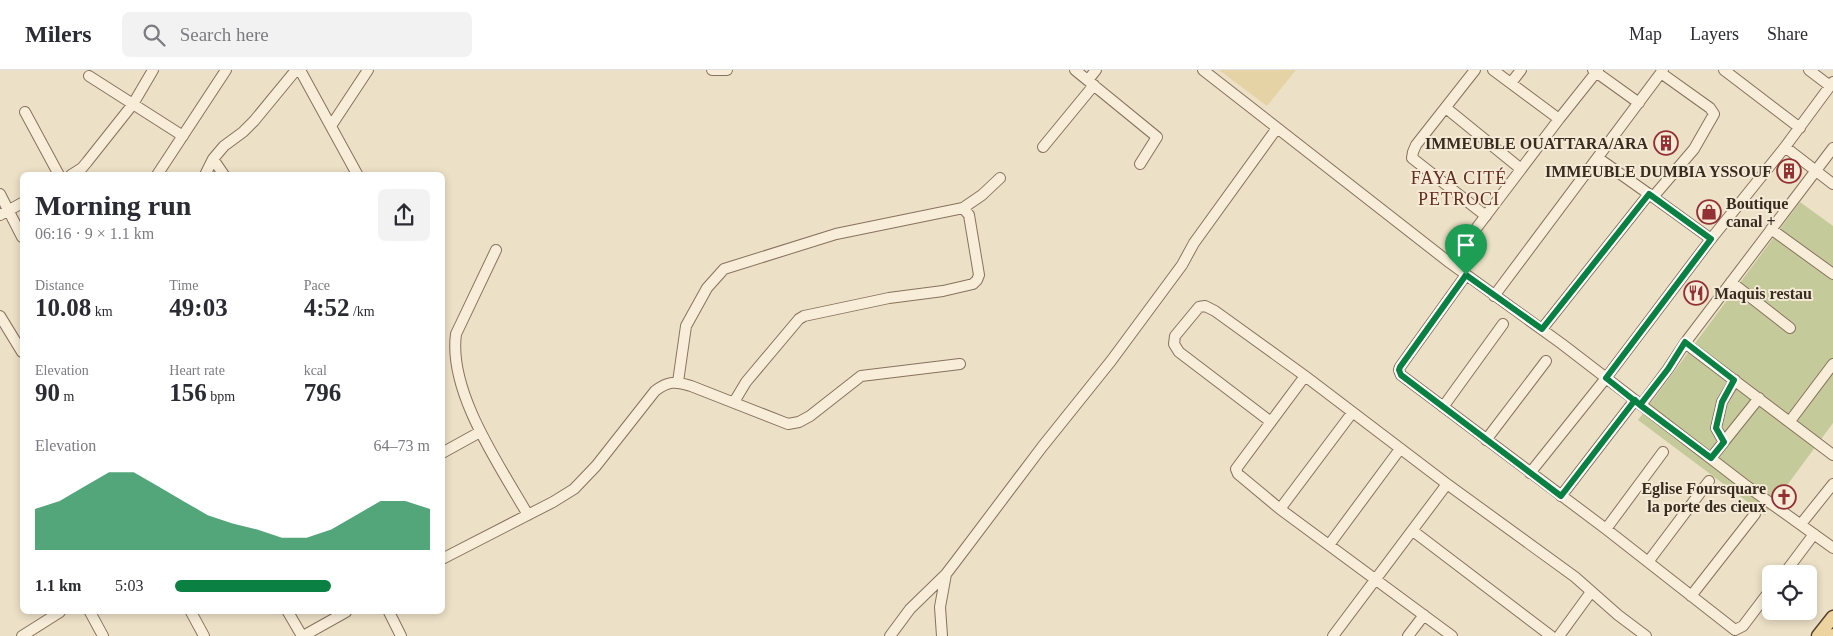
<!DOCTYPE html>
<html lang="en">
<head>
<meta charset="utf-8">
<style>
  :root { --surface:#fff; --page:#f2f2f3; --text:#2b2b33; --muted:#7c7c81; --line:#e1e1e2; --accent:#0b8043 }
  body { margin:0; font-family:Georgia,serif; background:var(--page); color:var(--text); height:100vh; display:flex; flex-direction:column; font-size:19px; white-space:nowrap }
  * { box-sizing:border-box; margin:0 }
  p { font-size:16px; color:var(--muted) }
  .icon { flex:none; width:28px; height:28px; fill:none; stroke:currentColor; stroke-width:2; stroke-linecap:round; stroke-linejoin:round }
  .map { position:relative; flex:1; overflow:hidden }
  .details { position:absolute; left:20px; top:102px; width:425px; height:442px; display:flex; flex-direction:column; background:var(--surface); border-radius:8px; box-shadow:0 2px 8px #0003 }
  .details>* { flex:none }
  .buttons { position:absolute; left:1762px; top:495px; display:grid; gap:10px }
  .buttons a { display:grid; place-items:center; width:55px; height:55px; border-radius:8px; background:var(--surface); box-shadow:0 2px 8px #0003; font-size:25px }
  .pin { position:absolute; display:grid; place-items:center; width:42px; height:42px; color:#fff; margin:-51px -21px; border-radius:50% 50% 50% 0; rotate:-45deg; box-shadow:0 0 5px #0007 }
  .pin .icon { rotate:45deg }
  .round { display:grid; place-items:center; flex:none; width:52px; height:52px; border-radius:8px; background:var(--page) }
  .overview { display:flex; align-items:center; justify-content:space-between; height:85px; padding:0 15px }
  h1 { font-size:28px; font-weight:700; line-height:38px }
  .metrics { display:grid; grid-template-columns:repeat(3,1fr); gap:8px; height:85px; padding:5px 15px }
  .metrics div { display:grid; align-content:center }
  .metrics b { font-size:25px; font-weight:700 }
  .metrics small { font-size:14px; font-weight:400 }
  .metrics p { font-size:14px }
  .chart { height:140px; padding:10px 15px }
  .chart p { display:flex; justify-content:space-between }
  .chart svg { width:100%; height:90px; margin-top:5px; fill:var(--accent); opacity:.7 }
  ul { padding:0 15px; list-style:none; font-size:16px }
  li { display:grid; grid-template-columns:80px 60px 1fr; align-items:center; height:38px }
  li i { height:12px; border-radius:6px; background:var(--accent) }
  header { display:flex; align-items:center; gap:30px; box-sizing:border-box; height:70px; padding:0 25px; background:var(--surface); border-bottom:1px solid var(--line) }
  header strong { font-size:24px }
  nav { display:flex; gap:28px; margin-inline-start:auto; font-size:18px }
  .search { width:350px; height:45px; background:var(--page); display:flex; align-items:center; gap:12px; box-sizing:border-box; padding:0 18px; border-radius:8px; color:var(--muted); font-size:19px }
  .map>svg:first-child { display:block }
  .green { fill:#c5ca9b }
  .sand { fill:#e6d3a5 }
  .lines { fill:none; stroke-linecap:round; stroke-linejoin:round }
  .minor-casing { stroke:#87725d; stroke-width:12 }
  .major-casing { stroke:#554131; stroke-width:15 }
  .minor { stroke:#f7edd9; stroke-width:10 }
  .major { stroke:#edd3a0; stroke-width:12 }
  .route-casing { stroke:#fff; stroke-width:10 }
  .route { stroke:#0b8043; stroke-width:6 }
  .labels { text-anchor:middle; stroke-width:4; stroke-linejoin:round; paint-order:stroke }
  .poi-label { font-size:16px; font-weight:bold; fill:#382b20; stroke:#f4ead5; text-anchor:end }
  .neighbourhood-label { font-size:18px; letter-spacing:1px; fill:#622d21; stroke:#f4ead5 }
</style>
</head>
<body>
<header>
<strong>Milers</strong>
<div class="search"><svg class="icon" aria-label="search" viewBox="0 0 24 24"><circle cx="10" cy="10" r="6"/><path d="M15 15l6 6"/></svg>Search here</div>
<nav><a>Map</a><a>Layers</a><a>Share</a></nav>
</header>
<div class="map">
<svg width="1833" height="566" viewBox="0 0 1833 566">
  <rect width="100%" height="100%" fill="#ece0c6"/>
  <path class="green" d="M1800,132l33,24v197l-68,92 -127,-95z"/>
  <path class="sand" d="M1219,0h77l-29,36z"/>
  <g class="lines">
    <g class="minor-casing">
      <path id="minor" d="M300,0l57,104
        M712,0h15
        M1075,0l82,67 -17,27
        M1203,0l247,193 112,81 182,140 89,64
        M1475,0l-59,75 -3,7 -1,6 74,58
        M1493,0l66,49
        M1593,0l46,33
        M1724,0l76,58
        M1809,0l21,16
        M1661,3l49,35 4,6 -20,35 -41,48 58,42
        M89,6l94,60
        M1088,10l8,-10
        M1511,13l10,-13
        M1446,38l75,61
        M25,42l34,63
        M331,56l37,-56
        M1043,77l51,-62
        M1785,77l48,37
        M1833,78l-148,195 148,112
        M1598,88l55,39
        M213,89l11,16
        M71,105l11,-7 5,-6 46,-58 20,-34
        M157,105l69,-105
        M205,105l8,-16 11,-13 19,-14 11,-11 42,-51
        M0,124l22,43
        M0,145l22,-12
        M1771,159l62,45
        M496,180l-40,84c-8,58 44,132 72,181
        M1450,193l109,-144 39,-49
        M1466,205l-66,92 -1,3 2,5 205,154 129,101 8,-4 28,-37
        M1731,212l59,46
        M1494,226l169,-226
        M0,246l22,36
        M1542,259l107,-135
        M1305,306l-69,93 2,5 42,35 172,127
        M678,312l8,-56 21,-38 17,-19 112,-35 127,-26 19,-13 18,-17
        M734,332l12,-20 53,-63 5,-3 85,-18 54,-7 30,-7 4,-4 2,-5 -10,-60 -6,-7
        M1641,335l27,-36 17,-26
        M1443,337l60,-83
        M1790,351l43,-57
        M1271,352l-92,-70 -5,-8 1,-8 24,-29 6,-1 10,5 90,65 142,108 128,93 43,38 28,21
        M1486,370l60,-79
        M1724,372l-8,-14 6,-26 13,-22
        M442,383l38,-21
        M1711,388l48,-60
        M1530,403l76,-95 105,-139 74,-92 48,-65
        M1561,426l74,-96
        M1280,439l72,-96
        M1801,454l32,-40
        M1606,459l57,-77
        M1413,461l138,105
        M1329,475l71,-96
        M442,489l111,-57 21,-13 22,-23 59,-75c13,-10 20,-10 36,-5l97,38 11,-2 11,-6 51,-40 99,-12
        M1648,492l61,-81
        M1784,504l30,-40
        M1691,526l64,-82
        M90,542l13,24
        M191,542l13,24
        M288,542l14,24
        M389,542l12,24
        M22,566l38,-24
        M303,566l43,-24
        M890,566l20,-27 36,-35 10,-13 86,-114 69,-86 71,-96 12,-22 83,-115
        M942,566l-2,-29 6,-33
        M1333,566l114,-152
        M1408,566l16,-21
        M1559,566l32,-44"/>
    </g>
    <g class="major-casing">
      <path id="major" d="M1818,566l15,-19
        M1832,566l1,-1"/>
    </g>
    <use href="#minor" class="minor"/>
    <use href="#major" class="major"/>
  </g>
  <g class="lines">
    <g class="route-casing">
      <path id="route" d="M1466,205l-66,92 -1,3 2,5 160,121 74,-96 5,5 71,53 13,-16 -8,-14 6,-26 12,-22 -49,-38 -17,27 -28,36 -34,-27 105,-139 -62,-45 -107,135 -76,-54"/>
    </g>
    <use href="#route" class="route"/>
  </g>
  <defs>
    <g id="building-ring" transform="scale(1.25)"><circle r="9.5" fill="#f4ead5" stroke="#923033" stroke-width="1.5"/><path d="M-4-6H4V6H1V3H-1V6H-4ZM-2.5-4.3h1.7v1.8h-1.7ZM.8-4.3h1.7v1.8H.8ZM-2.5-1h1.7V.8h-1.7ZM.8-1h1.7V.8H.8Z" fill="#923033"/></g>
    <g id="shop-ring" transform="scale(1.25)"><circle r="9.5" fill="#f4ead5" stroke="#923033" stroke-width="1.5"/><path d="M-5-2.5h2.3a2.7 3.5 0 0 1 5.4 0H5L5.5 6h-11ZM-1.5-2.5h3a1.5 2.3 0 0 0-3 0Z" fill="#923033"/></g>
    <g id="restaurant-ring" transform="scale(1.25)"><circle r="9.5" fill="#f4ead5" stroke="#923033" stroke-width="1.5"/><path d="M-5-6h1v4h1v-4h1v4h1v-4h1v5L-1.5 .5V6h-2V.5L-5-1ZM5-6V6H3V1.5H1.5Q1.5-4 5-6Z" fill="#923033"/></g>
    <g id="church-ring" transform="scale(1.25)"><circle r="9.5" fill="#f4ead5" stroke="#923033" stroke-width="1.5"/><path d="M-1.2-6h2.4v3.5h3.3v2.4h-3.3V6h-2.4V-.1h-3.3v-2.4h3.3Z" fill="#923033"/></g>
  </defs>
  <g fill-rule="evenodd">
    <use href="#building-ring" x="1666" y="73"/>
    <use href="#building-ring" x="1789" y="101"/>
    <use href="#shop-ring" x="1709" y="142"/>
    <use href="#restaurant-ring" x="1696" y="223"/>
    <use href="#church-ring" x="1784" y="427"/>
  </g>
  <g class="labels">
    <g class="poi-label">
      <text x="1648" y="79">IMMEUBLE OUATTARA/ARA</text>
      <text x="1772" y="107">IMMEUBLE DUMBIA YSSOUF</text>
      <text x="1726" y="139" text-anchor="start">Boutique<tspan x="1726" dy="18">canal +</tspan></text>
      <text x="1714" y="229" text-anchor="start">Maquis restau</text>
      <text x="1766" y="424">Eglise Foursquare<tspan x="1766" dy="18">la porte des cieux</tspan></text>
    </g>
    <g class="neighbourhood-label">
      <text x="1459" y="114">FAYA CITÉ<tspan x="1459" dy="21">PETROCI</tspan></text>
    </g>
  </g>
</svg>
<div class="buttons">
<a><svg class="icon" aria-label="locate" viewBox="0 0 24 24"><circle cx="12" cy="12" r="6"/><path d="M12 2v4M12 18v4M2 12h4M18 12h4"/></svg></a>
</div>
<div class="pin" style="left:1466px;top:205px;background:#1e9e55"><svg class="icon" aria-label="arrive" viewBox="0 0 24 24"><path d="M6 21V4h12l-3 4 3 4H6"/></svg></div>
<section class="details">
<div class="overview"><div><h1>Morning run</h1><p>06:16 · 9 × 1.1 km</p></div><a class="round"><svg class="icon" aria-label="share" viewBox="0 0 24 24"><path d="M12 15V3M7 8l5-5 5 5M5 13v7h14v-7"/></svg></a></div>
<div class="metrics">
<div><p>Distance</p><b>10.08<small> km</small></b></div>
<div><p>Time</p><b>49:03</b></div>
<div><p>Pace</p><b>4:52<small> /km</small></b></div>
</div>
<div class="metrics">
<div><p>Elevation</p><b>90<small> m</small></b></div>
<div><p>Heart rate</p><b>156<small> bpm</small></b></div>
<div><p>kcal</p><b>796</b></div>
</div>
<div class="chart"><p><span>Elevation</span>64–73 m</p>
<svg viewBox="0 0 160 44" preserveAspectRatio="none"><path d="M0 44V24L10 20L20 13L30 6L40 6L50 13L60 20L70 27L80 31L90 34L100 38L110 38L120 34L130 27L140 20L150 20L160 24V44z"/></svg>
</div>
<ul>
<li><b>1.1 km</b>5:03<i style="width:61%"></i></li>
</ul>
</section>
</div>
</body>
</html>
